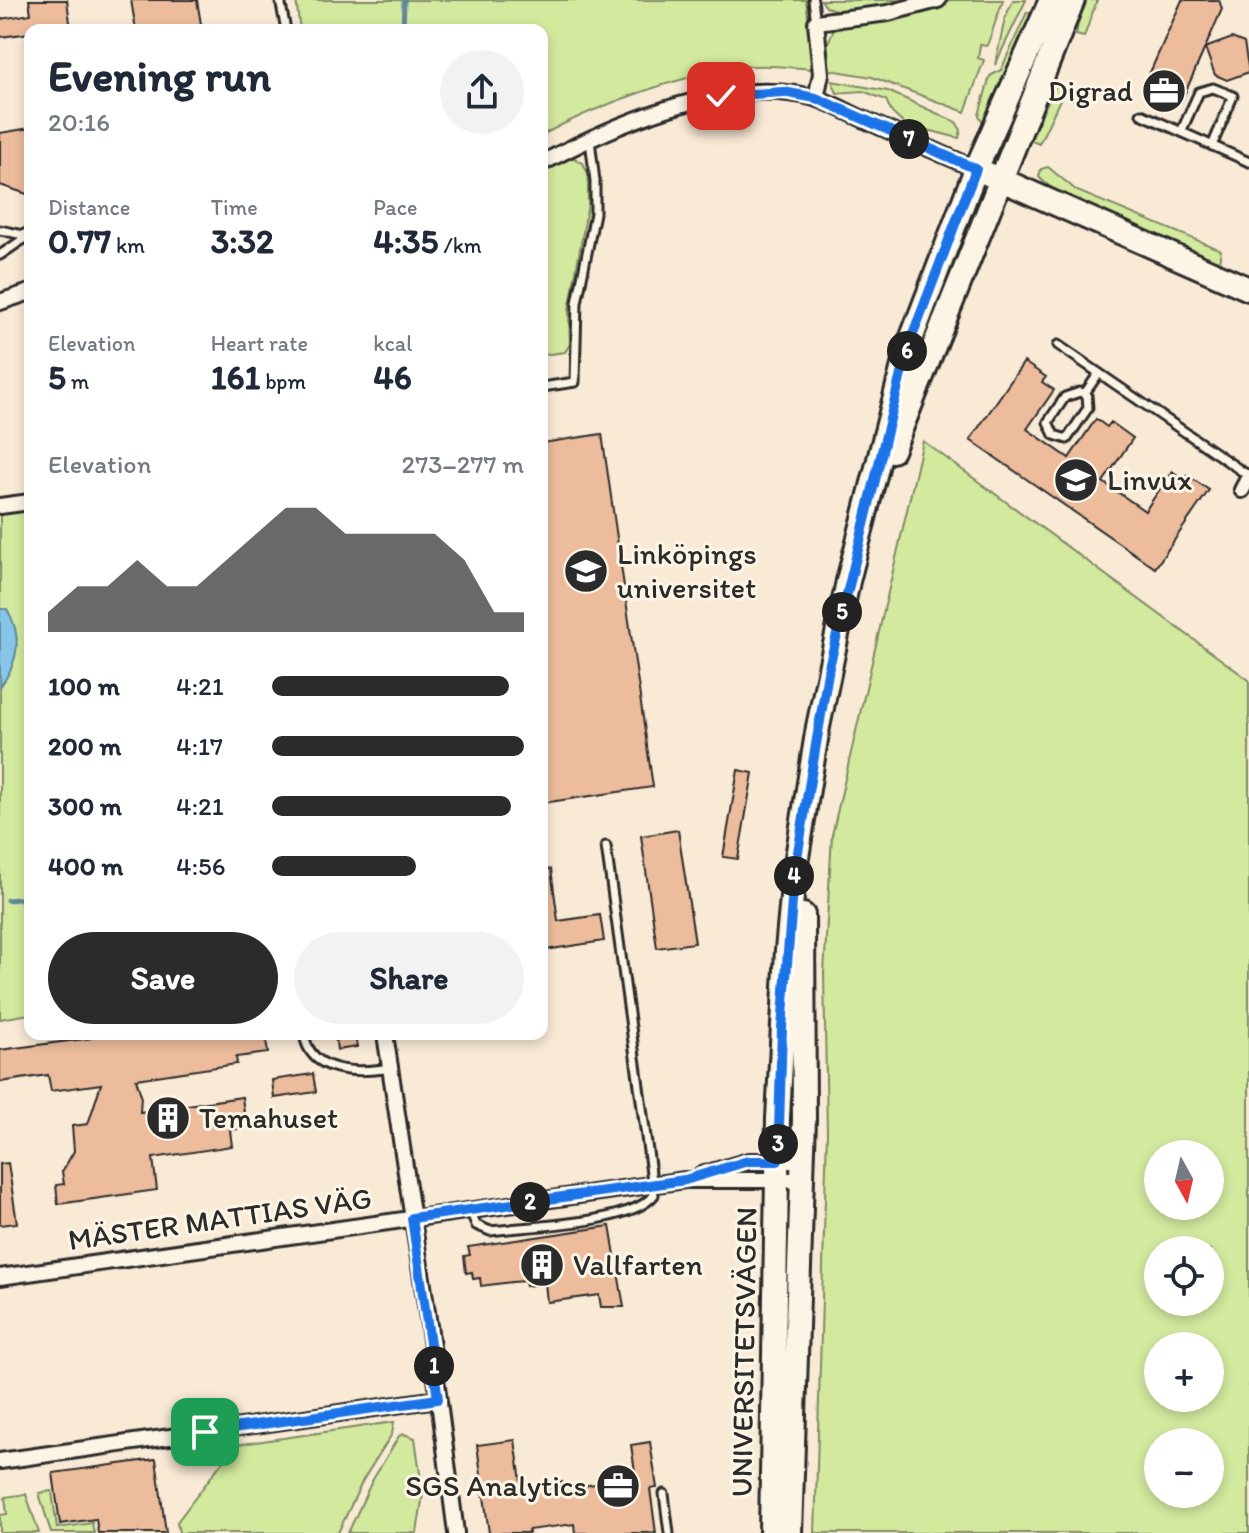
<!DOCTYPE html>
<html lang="en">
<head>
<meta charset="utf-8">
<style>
  :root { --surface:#fff; --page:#f2f2f3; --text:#1f2937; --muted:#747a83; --accent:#2b2b2b }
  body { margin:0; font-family:Itim,sans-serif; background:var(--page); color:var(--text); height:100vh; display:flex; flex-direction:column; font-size:30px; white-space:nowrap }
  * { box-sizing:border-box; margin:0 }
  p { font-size:26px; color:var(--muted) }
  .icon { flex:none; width:44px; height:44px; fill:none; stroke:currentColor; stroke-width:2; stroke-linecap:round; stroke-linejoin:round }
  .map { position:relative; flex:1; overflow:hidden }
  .sheet { position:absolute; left:24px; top:24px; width:524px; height:1016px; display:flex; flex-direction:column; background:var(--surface); border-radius:16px; box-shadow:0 4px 12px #0003 }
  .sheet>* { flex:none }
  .needle { width:52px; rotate:172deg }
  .tools { position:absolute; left:1144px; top:1140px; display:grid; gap:16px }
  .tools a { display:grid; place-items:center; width:80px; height:80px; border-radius:50%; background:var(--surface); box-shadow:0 4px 12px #0003; font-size:40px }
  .pin { position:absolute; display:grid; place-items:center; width:68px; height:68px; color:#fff; margin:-34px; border-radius:16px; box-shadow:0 4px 12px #0006 }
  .km { position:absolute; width:40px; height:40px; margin:-20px; border-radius:50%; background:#222; color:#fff; font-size:22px; line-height:40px; text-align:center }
  .round { display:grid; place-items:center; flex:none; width:84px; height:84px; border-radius:42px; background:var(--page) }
  .summary { display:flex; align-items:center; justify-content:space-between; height:136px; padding:0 24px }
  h1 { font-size:44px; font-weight:700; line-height:60px }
  .metrics { display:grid; grid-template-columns:repeat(3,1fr); gap:12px; height:136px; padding:8px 24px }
  .metrics div { display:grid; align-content:center }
  .metrics b { font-size:34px; font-weight:700 }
  .metrics small { font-size:22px; font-weight:400 }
  .metrics p { font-size:22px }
  .chart { height:224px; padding:16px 24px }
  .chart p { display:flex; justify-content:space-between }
  .chart svg { width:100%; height:144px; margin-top:8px; fill:var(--accent); opacity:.7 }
  .action { display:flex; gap:16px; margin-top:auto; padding:16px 24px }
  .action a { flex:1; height:92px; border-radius:48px; background:var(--accent); color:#fff; font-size:32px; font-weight:700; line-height:92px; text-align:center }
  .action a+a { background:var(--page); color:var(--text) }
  ul { padding:0 24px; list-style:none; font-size:26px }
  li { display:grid; grid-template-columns:128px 96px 1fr; align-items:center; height:60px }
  li i { height:20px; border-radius:10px; background:var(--accent) }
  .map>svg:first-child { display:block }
  .green { fill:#d2e99e; stroke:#7e8a64; stroke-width:2; fill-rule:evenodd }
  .water { fill:#87c6e8; stroke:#62889c; stroke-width:2 }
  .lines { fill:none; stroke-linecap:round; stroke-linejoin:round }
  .stream { stroke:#62889c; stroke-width:5 }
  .building { fill:#ecbc9c; stroke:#2b2b2b; stroke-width:2 }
  .lane-casing { stroke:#2b2b2b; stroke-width:13 }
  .street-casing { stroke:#2b2b2b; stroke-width:20 }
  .secondary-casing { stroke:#2b2b2b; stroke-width:28 }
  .lane { stroke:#fcf5e5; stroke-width:7 }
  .street { stroke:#fcf5e5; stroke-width:14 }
  .secondary { stroke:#fcf5e5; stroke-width:22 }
  .route-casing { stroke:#fff; stroke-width:16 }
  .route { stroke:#1a73e8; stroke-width:10 }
  .labels { text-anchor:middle; stroke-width:6; stroke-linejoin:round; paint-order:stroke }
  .poi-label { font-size:30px; fill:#2b2b2b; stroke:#fcf5e5; text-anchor:start }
  .street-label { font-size:30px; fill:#2b2b2b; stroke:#fcf5e5 }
</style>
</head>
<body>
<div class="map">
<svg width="1249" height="1533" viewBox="0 0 1249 1533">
  <rect width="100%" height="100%" fill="#f9ead6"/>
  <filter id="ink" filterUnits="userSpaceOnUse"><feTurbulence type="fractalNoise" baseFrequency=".0125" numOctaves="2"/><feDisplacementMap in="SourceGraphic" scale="16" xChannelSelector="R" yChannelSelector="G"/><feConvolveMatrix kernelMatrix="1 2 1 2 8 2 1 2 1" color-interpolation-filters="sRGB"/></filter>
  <g filter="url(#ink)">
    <path class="green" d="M296,0h510l8,61 -3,8c-23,-2 -46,-5 -69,-2 -62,8 -145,38 -200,68v-105h-242z
      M821,0h93c-25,9 -63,17 -88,7z
      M950,0h53l-16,46 -7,-1 -2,13 6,2 -19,52 -93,-35 -42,-7 -3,-25 7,-16 24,-7 39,-4z
      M1013,0h13l-31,65 10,-47z
      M1082,0h15l-13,37 -8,-2z
      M1027,12l3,1 -7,31 -38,78 -3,-1 -3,-6 11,-39 11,-6z
      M832,81l56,10 68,31 5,8 -2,8 -55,-14 -12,-11 -6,-13 -23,-9 -26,2z
      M1056,85l9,4 -26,55 -10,-4z
      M572,157l11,6 5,11v30l-19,107 1,33 -5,8 -23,3v-181z
      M1048,167l29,24 144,59 -2,12c-42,-16 -153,-54 -180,-85l2,-8z
      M923,441l326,239v853h-434l12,-401 -3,-159 8,-138zM1158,1154h52v52h-52zM1158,1250h52v52h-52zM1210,1346v52h-52v-52zM1158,1442h52v52h-52z
      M30,510v504l-30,5v-505z
      M394,1422l-2,12 -29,46 -25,53h-159l-2,-11 58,-77z
      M404,1434l11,4 8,56 -6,39h-69l24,-52 27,-45z
      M52,1491l5,37 35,-5 2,10h-43l-12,-40z
      M26,1494l13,39h-39v-18l7,-1 -2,-17z"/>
    <path class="water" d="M0,609h7c16,27 11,54 -7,78z"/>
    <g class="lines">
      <path class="stream" d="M403,30l1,-30
        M7,900l23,-2"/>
    </g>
    <path class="building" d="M29,0h38l4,30h-41v3l-30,4v-18l31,-5z
      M131,0h66l5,30h-66z
      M1182,0h37l3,9 -17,39 27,-10 12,5 5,29 -22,8 -12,-5 -10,-27 -24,54 -11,5 -22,-10 -4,-11z
      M30,128v67l-30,-10v-52z
      M1024,362l22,15 -4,5 12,8 -27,39 42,29 27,-39 11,8 4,-5 22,16 -30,44 42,29 27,-40 12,9 3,-5 22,15 -54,78 -185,-128z
      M602,434l51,353 -111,16v-360z
      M738,770l15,3 -15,86 -15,-2z
      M678,830l17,113 -38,5 -16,-112z
      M551,869l7,52 42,-6 4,26 -59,9 -3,-80z
      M91,1034h174l3,19 -32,4 1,7 -101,15 5,16 -1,17 102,-15 4,31 -16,2 2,16 -79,12 4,32 -99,14 -2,-19 8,-1 -2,-12 12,-21 -2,-25 16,-2 13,-40 -50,7 -3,-16 -48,7v-32l91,-12z
      M335,1034h20l2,13 -20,3z
      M313,1074l3,18 -42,6 -2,-18z
      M8,1163l9,60 -17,2v-61z
      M610,1226l14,81h-23l-2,-12 -52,7 -2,-19 -19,3 -1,-5 -13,1 -31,4 -1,-8 -7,1 -1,-7 -6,1 -2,-17 6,-1 -2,-8z
      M515,1440l7,48 40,-6 7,6 67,-10 -5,-33 19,-3 7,46 -7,1 6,44h-81l-1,-9 -46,6 1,3h-40l-12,-88z
      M156,1459l10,74h-68l-2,-14 -36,5 -7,-51z"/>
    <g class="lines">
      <g class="lane-casing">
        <path id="lane" d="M280,0l6,30
          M813,0l3,22
          M1141,114l108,48
          M1181,132l18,-40 14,-4 20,8 -21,50
          M0,230l28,6 -28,19
          M1058,345l191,131
          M542,387l33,-5 2,-79 18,-90v-32l-5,-41
          M1080,392l7,3 1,13 -21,31 -13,-4 -6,-13 17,-25z
          M1085,393l14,-20
          M304,1034c6,41 55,39 86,34
          M470,1210l6,15 14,6c38,-5 142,-7 164,-36l-48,-349
          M664,1494l5,39"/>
      </g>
      <g class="street-casing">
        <path id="street" d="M816,98l5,-24 -5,-52 72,-9 50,-13
          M542,163c75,-40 186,-89 273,-65 17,5 34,15 50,22 37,16 74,33 111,49
          M28,236l2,1
          M0,302l30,-10
          M1242,490l7,-13
          M0,506l30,-4
          M385,1034l45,298 26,201
          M701,1175l47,-14h55
          M0,1277l685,-97h117
          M0,1461l438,-62"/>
      </g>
      <g class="secondary-casing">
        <path id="secondary" d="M988,174l261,115
          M892,451l181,-451
          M771,1533l7,-415 9,-168 7,-74 24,-149 30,-146 59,-231 69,-181 75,-169
          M790,1533l14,-414 -1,-204"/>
      </g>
      <use href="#lane" class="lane"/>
      <use href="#street" class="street"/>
      <use href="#secondary" class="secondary"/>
    </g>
  </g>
  <g class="lines" filter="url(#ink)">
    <g class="route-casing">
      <path id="route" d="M205,1432l233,-33 -26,-181 273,-38 63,-19h30l4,-133 12,-152 35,-209 78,-317 69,-181 -160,-71 -33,-6 -62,4"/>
    </g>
    <use href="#route" class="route"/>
  </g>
  <defs>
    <g id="office-disc" transform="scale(2.3)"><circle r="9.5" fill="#2b2b2b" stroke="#fcf5e5"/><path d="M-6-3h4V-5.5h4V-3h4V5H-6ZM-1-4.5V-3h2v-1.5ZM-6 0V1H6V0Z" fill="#fff"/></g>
    <g id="school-disc" transform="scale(2.3)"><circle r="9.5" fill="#2b2b2b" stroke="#fcf5e5"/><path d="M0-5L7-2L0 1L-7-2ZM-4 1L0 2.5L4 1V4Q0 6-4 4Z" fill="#fff"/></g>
    <g id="university-disc" transform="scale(2.3)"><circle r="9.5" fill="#2b2b2b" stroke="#fcf5e5"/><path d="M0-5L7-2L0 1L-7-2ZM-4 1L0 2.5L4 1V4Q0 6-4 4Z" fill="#fff"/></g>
    <g id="building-disc" transform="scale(2.3)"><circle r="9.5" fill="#2b2b2b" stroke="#fcf5e5"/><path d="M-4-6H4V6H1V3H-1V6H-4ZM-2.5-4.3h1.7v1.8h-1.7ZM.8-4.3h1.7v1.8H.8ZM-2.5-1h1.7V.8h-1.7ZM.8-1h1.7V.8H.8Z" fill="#fff"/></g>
  </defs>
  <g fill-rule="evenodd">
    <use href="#office-disc" x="1164" y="91"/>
    <use href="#school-disc" x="1076" y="480"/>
    <use href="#university-disc" x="586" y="571"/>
    <use href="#building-disc" x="168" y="1118"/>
    <use href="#building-disc" x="542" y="1265"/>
    <use href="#office-disc" x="618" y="1486"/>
  </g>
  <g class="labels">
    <g class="poi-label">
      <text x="1133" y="101" text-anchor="end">Digrad</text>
      <text x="1107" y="490">Linvux</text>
      <text x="617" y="564">Linköpings<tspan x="617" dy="34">universitet</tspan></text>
      <text x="199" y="1128">Temahuset</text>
      <text x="573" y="1275">Vallfarten</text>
      <text x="587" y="1496" text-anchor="end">SGS Analytics</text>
    </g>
    <g class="street-label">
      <text transform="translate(220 1219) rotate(-8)" y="10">MÄSTER MATTIAS VÄG</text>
      <text transform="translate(744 1352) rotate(-89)" y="10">UNIVERSITETSVÄGEN</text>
    </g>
  </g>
</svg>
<div class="tools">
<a><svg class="needle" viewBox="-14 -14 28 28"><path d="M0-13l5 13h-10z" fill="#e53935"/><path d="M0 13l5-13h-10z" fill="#747a83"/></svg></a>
<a><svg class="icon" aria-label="locate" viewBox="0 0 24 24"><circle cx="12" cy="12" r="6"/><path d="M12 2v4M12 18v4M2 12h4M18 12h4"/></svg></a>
<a>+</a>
<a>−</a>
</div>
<div class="pin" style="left:205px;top:1432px;background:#1e9e55"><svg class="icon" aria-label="arrive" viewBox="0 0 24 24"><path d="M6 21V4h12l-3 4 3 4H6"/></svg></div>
<div class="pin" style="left:721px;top:96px;background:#d93025"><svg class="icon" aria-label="check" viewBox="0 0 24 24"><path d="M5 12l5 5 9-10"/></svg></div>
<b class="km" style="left:434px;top:1366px">1</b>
<b class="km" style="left:530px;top:1202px">2</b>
<b class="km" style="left:778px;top:1144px">3</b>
<b class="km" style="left:794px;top:876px">4</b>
<b class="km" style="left:842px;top:612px">5</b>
<b class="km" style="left:907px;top:351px">6</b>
<b class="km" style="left:909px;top:139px">7</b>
<section class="sheet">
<div class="summary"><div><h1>Evening run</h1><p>20:16</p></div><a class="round"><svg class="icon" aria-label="share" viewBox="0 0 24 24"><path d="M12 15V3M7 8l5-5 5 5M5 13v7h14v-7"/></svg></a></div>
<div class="metrics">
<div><p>Distance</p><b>0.77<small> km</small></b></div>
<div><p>Time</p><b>3:32</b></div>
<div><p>Pace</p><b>4:35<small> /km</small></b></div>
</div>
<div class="metrics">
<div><p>Elevation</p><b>5<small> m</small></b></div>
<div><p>Heart rate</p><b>161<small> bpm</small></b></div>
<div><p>kcal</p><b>46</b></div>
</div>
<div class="chart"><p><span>Elevation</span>273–277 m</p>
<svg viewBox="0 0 160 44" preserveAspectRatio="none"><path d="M0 44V38L10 30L20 30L30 22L40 30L50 30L60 22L70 14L80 6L90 6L100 14L110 14L120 14L130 14L140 22L150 38L160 38V44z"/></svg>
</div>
<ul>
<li><b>100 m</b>4:21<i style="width:94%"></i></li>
<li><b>200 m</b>4:17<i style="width:100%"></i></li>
<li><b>300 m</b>4:21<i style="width:95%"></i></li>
<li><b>400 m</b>4:56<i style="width:57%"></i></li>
</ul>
<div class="action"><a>Save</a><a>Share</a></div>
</section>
</div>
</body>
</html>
